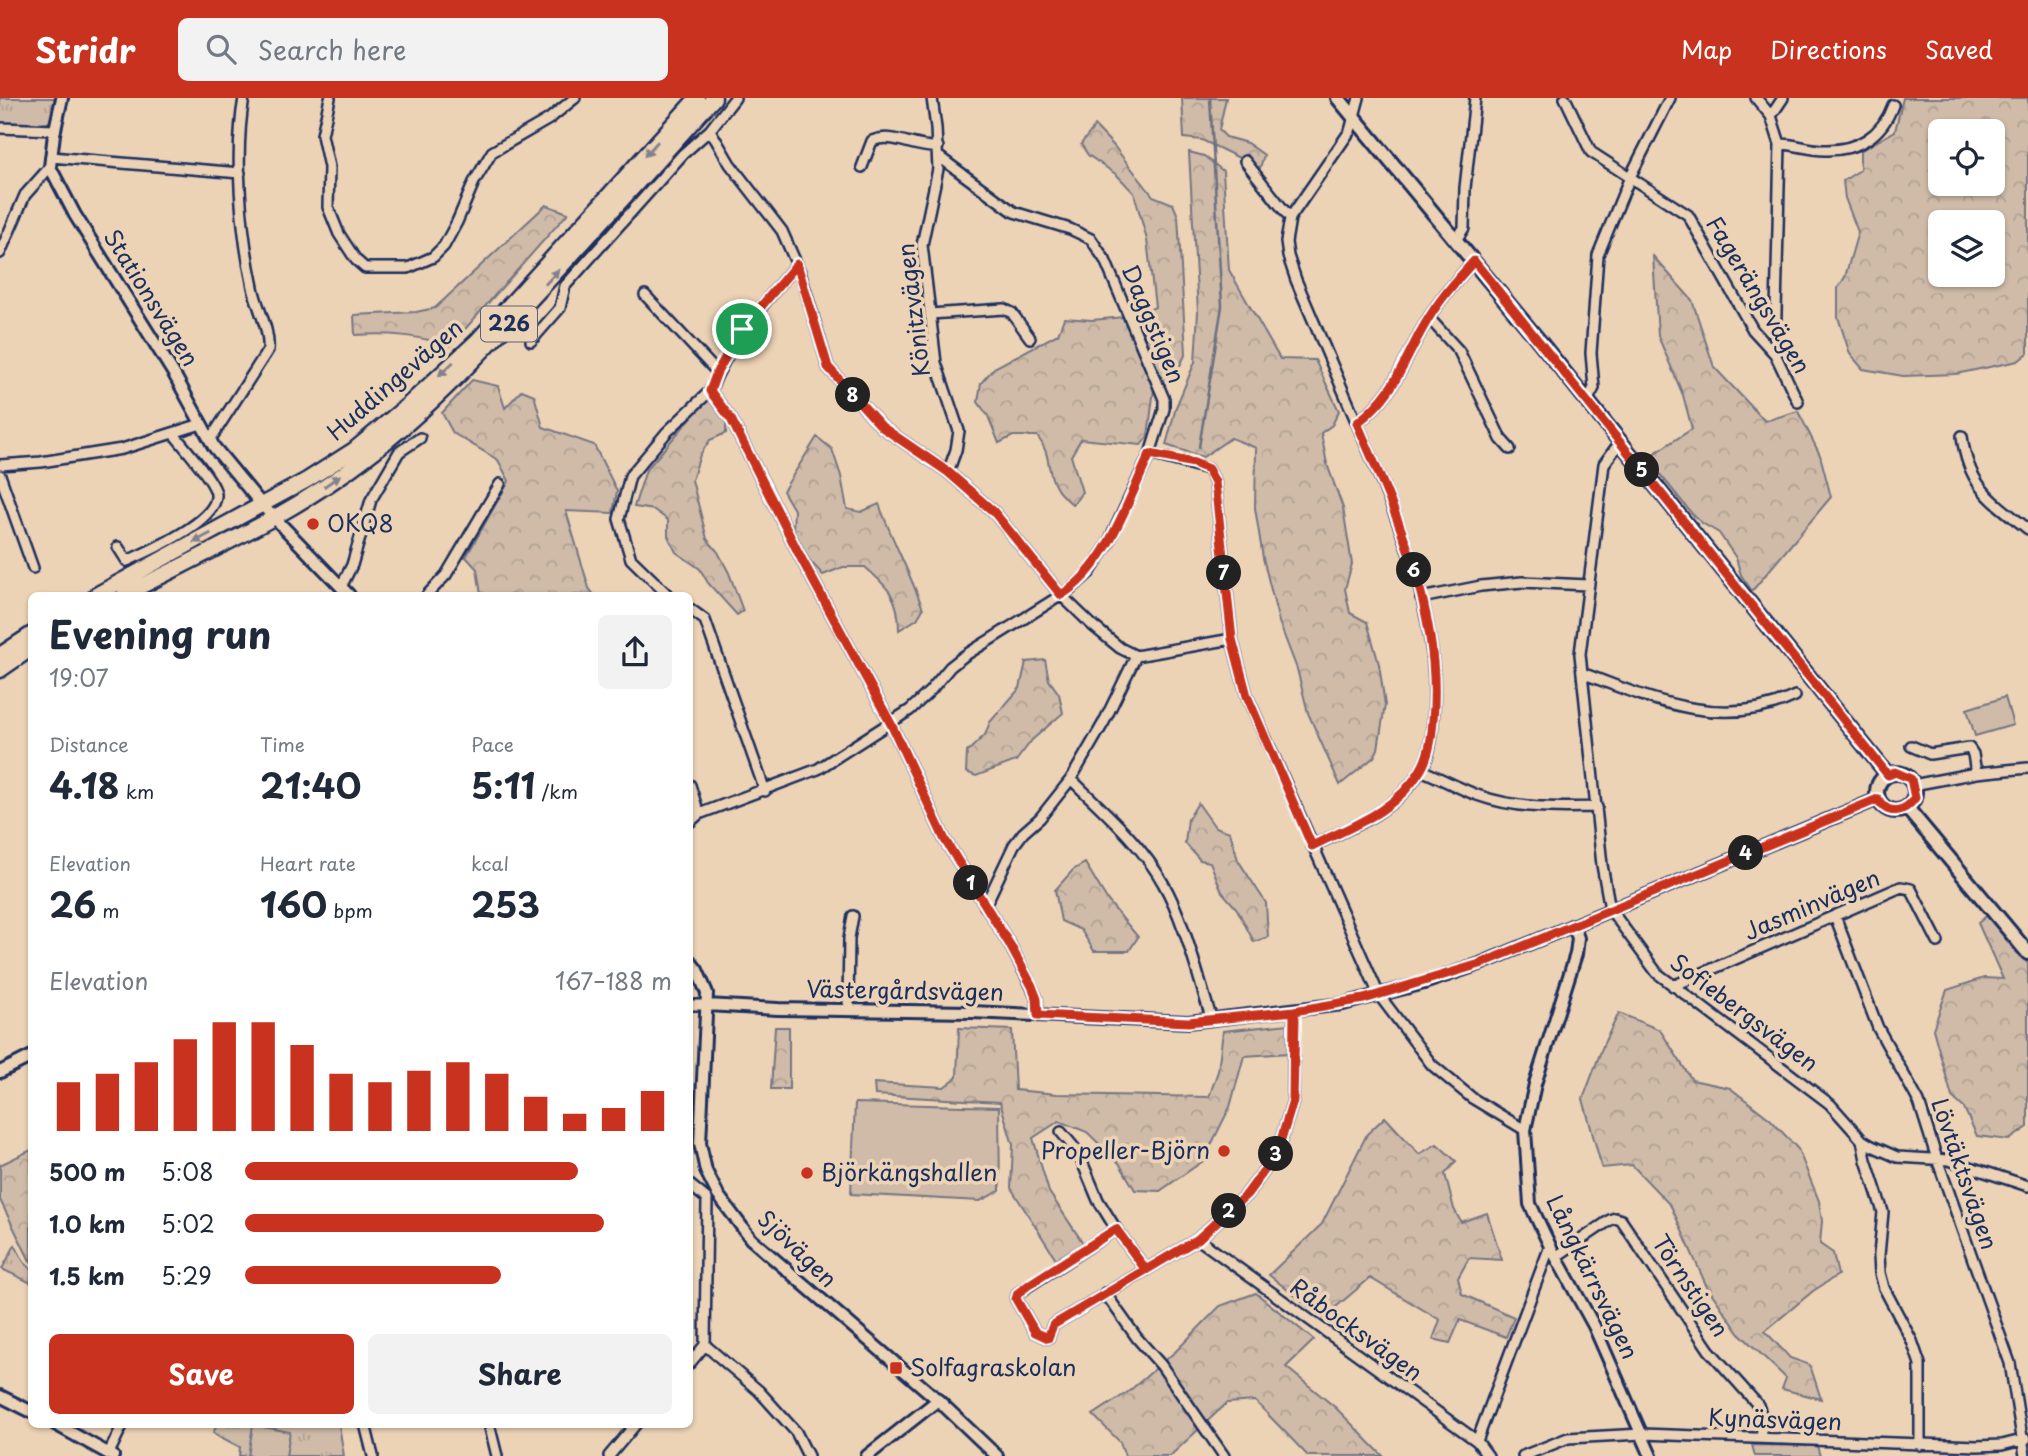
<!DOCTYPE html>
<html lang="en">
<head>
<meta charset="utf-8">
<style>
  :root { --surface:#fff; --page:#f2f2f3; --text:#1f2937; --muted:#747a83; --accent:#c8321e }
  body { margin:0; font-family:"Playpen Sans",sans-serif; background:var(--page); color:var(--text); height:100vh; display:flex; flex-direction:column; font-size:26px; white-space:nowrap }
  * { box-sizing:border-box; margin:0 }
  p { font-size:23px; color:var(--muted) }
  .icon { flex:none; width:38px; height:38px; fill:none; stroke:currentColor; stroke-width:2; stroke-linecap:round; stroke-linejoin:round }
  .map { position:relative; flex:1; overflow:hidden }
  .drawer { position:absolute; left:28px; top:494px; width:665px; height:836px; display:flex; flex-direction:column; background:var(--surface); border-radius:10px; box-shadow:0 2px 5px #0004 }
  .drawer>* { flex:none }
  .fabs { position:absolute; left:1928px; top:21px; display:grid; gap:14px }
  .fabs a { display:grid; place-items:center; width:77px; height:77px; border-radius:10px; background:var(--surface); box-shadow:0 2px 5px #0004; font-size:35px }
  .pin { position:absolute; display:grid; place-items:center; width:60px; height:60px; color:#fff; margin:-30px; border:4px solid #fff; border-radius:50%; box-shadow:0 2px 7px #0007 }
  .km { position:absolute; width:35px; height:35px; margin:-18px; border-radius:50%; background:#222; color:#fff; font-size:19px; line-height:35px; text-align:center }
  .round { display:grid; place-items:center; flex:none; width:74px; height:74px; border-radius:10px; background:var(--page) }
  .head { display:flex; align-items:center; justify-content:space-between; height:119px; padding:0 21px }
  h1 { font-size:38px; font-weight:700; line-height:52px }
  .figures { display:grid; grid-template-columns:repeat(3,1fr); gap:10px; height:119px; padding:7px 21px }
  .figures div { display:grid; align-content:center }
  .figures b { font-size:35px; font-weight:700 }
  .figures small { font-size:19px; font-weight:400 }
  .figures p { font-size:19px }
  .chart { height:196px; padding:14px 21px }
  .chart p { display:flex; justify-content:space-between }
  .chart svg { width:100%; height:126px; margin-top:7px; stroke:var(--accent); stroke-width:6 }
  .cta { display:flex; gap:14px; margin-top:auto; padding:14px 21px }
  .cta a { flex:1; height:80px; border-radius:10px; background:var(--accent); color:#fff; font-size:28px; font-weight:700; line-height:80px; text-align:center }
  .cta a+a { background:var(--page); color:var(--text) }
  ul { padding:0 21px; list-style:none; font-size:23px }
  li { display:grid; grid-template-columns:112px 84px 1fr; align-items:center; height:52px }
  li i { height:18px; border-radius:9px; background:var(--accent) }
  header { display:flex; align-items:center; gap:42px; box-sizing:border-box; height:98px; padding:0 35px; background:var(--accent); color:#fff }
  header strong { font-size:33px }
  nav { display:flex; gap:38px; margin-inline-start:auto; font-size:24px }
  .search { width:490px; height:63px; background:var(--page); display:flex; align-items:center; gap:18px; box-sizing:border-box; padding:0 24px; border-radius:10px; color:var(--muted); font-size:26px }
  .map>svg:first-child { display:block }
  .forest { fill:url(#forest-crowns); stroke:#757583; stroke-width:2; fill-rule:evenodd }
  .park { fill:url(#park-tufts); stroke:#757583; stroke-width:2 }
  .pitch { fill:#cfbba8; stroke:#757583; stroke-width:2 }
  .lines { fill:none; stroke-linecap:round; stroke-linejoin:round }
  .stream { stroke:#6c6f80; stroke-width:2.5 }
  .minor-casing { stroke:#1b2f5e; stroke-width:14 }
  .tertiary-casing { stroke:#1b2f5e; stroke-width:16 }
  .secondary-casing { stroke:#1b2f5e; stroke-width:18 }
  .primary-casing { stroke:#1b2f5e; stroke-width:19 }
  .minor { stroke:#edd3b5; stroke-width:9 }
  .tertiary { stroke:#edd3b5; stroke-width:10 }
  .secondary { stroke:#edd3b5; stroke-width:12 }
  .primary { stroke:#edd3b5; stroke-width:14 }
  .oneway { fill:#84818a }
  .route-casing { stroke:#fff; stroke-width:14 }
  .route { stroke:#c8321e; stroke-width:9 }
  .poi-dot { fill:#c8321e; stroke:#edd3b5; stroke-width:2.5 }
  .labels { text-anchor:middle; stroke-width:7; stroke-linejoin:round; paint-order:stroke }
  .shield { fill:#edd3b5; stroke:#5a6078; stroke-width:2 }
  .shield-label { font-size:21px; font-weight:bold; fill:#1b2f5e }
  .street-label { font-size:23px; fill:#1b2f5e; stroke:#edd3b5 }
  .poi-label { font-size:23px; fill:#1b2f5e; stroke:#edd3b5; text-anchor:start }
</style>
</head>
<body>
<header>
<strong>Stridr</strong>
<div class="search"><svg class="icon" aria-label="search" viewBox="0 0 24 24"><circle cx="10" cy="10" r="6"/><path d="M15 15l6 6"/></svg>Search here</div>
<nav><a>Map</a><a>Directions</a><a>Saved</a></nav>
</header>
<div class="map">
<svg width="2028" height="1358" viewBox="0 0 2028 1358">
  <defs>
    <pattern id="forest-crowns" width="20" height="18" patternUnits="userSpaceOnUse" patternTransform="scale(1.75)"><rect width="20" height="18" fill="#cfbba8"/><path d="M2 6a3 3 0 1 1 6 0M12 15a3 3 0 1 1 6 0" fill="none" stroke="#b1a193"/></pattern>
    <pattern id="park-tufts" width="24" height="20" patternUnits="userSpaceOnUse" patternTransform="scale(1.75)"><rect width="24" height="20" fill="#cfbba8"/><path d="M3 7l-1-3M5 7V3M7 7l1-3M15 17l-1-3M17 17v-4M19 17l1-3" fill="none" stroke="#b1a193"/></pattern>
  </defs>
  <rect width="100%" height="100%" fill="#edd3b5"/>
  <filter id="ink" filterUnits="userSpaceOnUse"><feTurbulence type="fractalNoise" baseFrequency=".0143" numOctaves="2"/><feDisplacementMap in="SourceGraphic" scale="14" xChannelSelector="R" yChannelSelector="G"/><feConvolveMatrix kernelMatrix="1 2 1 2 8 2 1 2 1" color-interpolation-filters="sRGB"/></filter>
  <g filter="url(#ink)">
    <path class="forest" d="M1182,0h44l-7,32 7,7 21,6 17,12 -4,13 -58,-28 -18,-2z
      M1903,0h125v255l-10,8 -62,13 -53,2 -40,-7 -13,-15 -12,-37v-29l7,-11 13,-45 -13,-34 -2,-17 17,-11v-19l35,-20zM1941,33h52v53h-52zM1941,124h52v53h-52z
      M1095,28l18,19 40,51 20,8 5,12 8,137 -9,19 -13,14 -27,-70 18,-9 -8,-67 -13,-47 -17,-18 -29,-20 -7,-11z
      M1189,54l15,4 19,15 6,99 51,89 35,1 24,51 -7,14 -11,8 6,31 16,44 9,56 -7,25 5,24 17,9 12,42 6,41 -7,44 -4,8 -34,28 -32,-72 -11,-44 -18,-47 -16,-64 -8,-50 1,-60 -25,-10 -28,19 -37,-12 10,-38 19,-45 3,-50z
      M546,107l22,8 -118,133c-34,-11 -60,-13 -95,-11l-1,-20 62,-3 19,-4z
      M1653,158l39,44 22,67 51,54 33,-10 22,44 11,42 -79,94 -11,-16 -5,-17 -17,-25 -17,-10 -10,-9 -45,-56 45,-29 -9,-34 -25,-59z
      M1124,219l30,72 -6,47 -7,9 -60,-6 -10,17 11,36 -9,13c-5,-5 -13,-10 -16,-16 -12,-18 -4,-33 -20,-53h-24l-14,7 -11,-27 -10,-14 3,-19 13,-15 64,-34 6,-16 28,2z
      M472,282l26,6 7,22 17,-18 12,5 9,32 51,18 23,46 -4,22 -47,-2 23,77 5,7h-113l-4,-26 -11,-12 43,-76 -11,-21 -45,-27 -11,-20z
      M708,300l18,23v12l-16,7 -10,15 -8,25 15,59 11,13 11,21 14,38 -6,4 -29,-32 -8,-14 -24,-17 -8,-16v-16l-14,-10 -20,-3 12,-37z
      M817,339l15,12 9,27 6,33 14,3 18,-8c13,36 31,69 44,105l-6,10 -18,11c0,-32 -10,-42 -34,-63h-22l-20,8 -14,-15 -16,-29 1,-21 -11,-19z
      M1045,562l4,20 10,14 4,19 -31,27 -16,21 -40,15 -10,-4 1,-20 18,-17 5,-13 30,-34 6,-26z
      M1198,705l17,24 15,5 8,28 28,43 2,34 -14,5 -17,-33 -15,-17 -12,-30 -10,-2 -15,-17 3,-24z
      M1085,765l23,38 30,36 -9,14h-35l-13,-21 -20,-9 -6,-31 18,-20z
      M1989,816l39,50v163l-19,13 -32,-4 -13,-28 -12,-11 -19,-68 14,-39 37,-12 19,1 -25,-56z
      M1619,915l41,17 32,50 38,8 40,31 28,30 21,52 3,20 -2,23 13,9 5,22 -25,16 -48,40 25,27 20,7 11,34 -39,-10 4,-11 -47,-45 -33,-48 -35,-79 -39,-41 -30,3 -19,-69 21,-56z
      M1289,926l1,29 -46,3 -14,51 -27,54 -43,30 -25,-1 -16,-27 -32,-31 -28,-11 -26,17 16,54 34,51 -27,16 -45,-71 2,-43 -13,-43 -125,-7 -1,-12 70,4 13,-10 2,-49 53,2 3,60 42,4 152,3 9,-26 5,-40z
      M775,929h14v62h-18z
      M1385,1019l34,37 18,-10 19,17 -11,13 9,35 7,13 26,-9 15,47 -33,-2 -11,20 4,16 52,23 -8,20 -46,-17 -10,23 -17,-4 7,-19 -70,-42 -47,40 -54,-43 53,-51 45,-90z
      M31,1052v113l-31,-63v-35z
      M1256,1195l58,47 -28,27 50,41 47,48h-75l-53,-55 -28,2 -57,53h-45l-5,-14 -27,-27 35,-23 48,-41 44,-45z
      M1752,1347l65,1 3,10h-65z"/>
    <path class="park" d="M0,0h55l-5,23 -9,7 -41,-5z
      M15,1147l9,17 7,7v14l-29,-14z
      M217,1327h122l5,31h-105l1,-9 -27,-14z"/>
    <path class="pitch" d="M2005,599l8,28 -38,11 -8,-27z
      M855,1005l144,4 1,84 -20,10 -129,-7z
      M253,1327l37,7 -4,24h-38z"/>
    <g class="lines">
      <path class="stream" d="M1199,349l23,-141 -12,-208"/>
      <g class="minor-casing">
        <path id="minor" d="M330,0l-8,37 7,32 -1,40 11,27 17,26 9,8h43l25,-11 11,-11 13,-24 17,-40 18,-30 57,-33 26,-21
          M932,0l4,30 2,41 -16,76 14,118 23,68 -3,19 -8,22
          M1565,0l26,54 97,63 65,115 22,24 23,48
          M1756,0l15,18 9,28 -5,210
          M1771,18l12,-18
          M0,30l55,2
          M710,32l20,34 52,67 18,41 28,95 54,60 66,45 46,40 67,83 31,30 28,23 16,8 96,-17
          M1780,46c15,0 30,6 44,6 33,1 58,-14 69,-45
          M51,59l189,16
          M1245,63l45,57
          M862,69l10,-26c22,-9 42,8 66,6
          M1456,142l8,-12 1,-40 10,-90
          M0,155l25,-58 25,-28
          M797,166c-34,40 -67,78 -87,127l21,28 70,139 90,166 54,116 65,105 22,42 5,12 1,16
          M645,197l72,77
          M930,216l74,-5 8,4 18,25
          M1429,220l30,33 42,88 9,10
          M531,243l29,-33 5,-22 118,-132 27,-24 25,-32
          M1587,303l7,-13 -3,-35 7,-98 32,-78 40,-79
          M1357,325c39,-30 44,-57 67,-97 14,-25 31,-44 50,-65
          M1962,338c6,50 29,64 66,93
          M210,342l58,-90c2,-21 -11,-42 -15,-63 -12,-55 -19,-133 -9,-189
          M1615,351l-11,15 -24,190 22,211 8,44 47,64 173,131 32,36 10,6 25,11 52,3 79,26
          M1150,356l58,15 7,13 17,157 15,57 132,299 53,70 40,33 53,32
          M0,367l41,-3 81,-13 79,-25
          M0,377l33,93
          M118,449l9,14c20,-9 99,-43 88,-71 -6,-16 -31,-43 -42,-57
          M341,489l11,-22 19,-65 28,-48 21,-14
          M427,497l19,-20 54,-91
          M668,497l-37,-36 -12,-40 11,-43 37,-44 43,-41
          M1421,500l60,-12 41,-4 66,3
          M690,511l15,11 60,171
          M1582,575c68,26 141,58 213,23
          M1911,648l19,8 39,-6 4,6 3,19
          M1421,672c19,8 37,18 56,25 38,14 80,13 120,12
          M1071,681c33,33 69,63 92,104 22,38 35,95 49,137
          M690,687l9,29
          M1913,687l63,-12 52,-5
          M690,724l9,-8 119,-45 92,-59 20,-19 20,-24 14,-11 107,-67 19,-17 18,-28 42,-90 14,-45v-10l-59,-139 -14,-21 -21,-10 -56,-17 -76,-56
          M1312,748c42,-20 82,-34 108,-74 9,-14 12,-34 13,-51 10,-104 -37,-206 -77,-300 -20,-47 -40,-94 -60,-141l-8,-24 -2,-14 4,-24 60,-87 9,-33
          M985,808l29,-61 9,-12 17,-15 31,-39 33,-57 32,-66
          M1835,818l43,112 41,74 18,57 73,204 15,93
          M1673,888l228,-99 10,2 27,53
          M690,907h17
          M851,911l-3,-7 1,-64 4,-22
          M1061,1034l17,20 20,48 18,29 30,41
          M1862,1042l4,20 17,52 -4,43 1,18 4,15 28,53 8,23v81
          M690,1087l17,14 -2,146 -15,18
          M1116,1131l-98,64 -2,6 19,33 13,6 5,-13 145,-86 49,-45 30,-41 16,-52 1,-90
          M1198,1141l279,202 11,15
          M1557,1158l53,-36 5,-2 6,2 88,130 49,55 3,9 1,24
          M1105,1195l32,45 24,27 63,91
          M705,1247l54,46 37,41 12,24
          M365,1326l8,32
          M489,1326l8,32
          M1477,1343l73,-195
          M109,1355l14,-29
          M609,1358l27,-32
          M1523,1358l45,-18 74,-4 335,12 25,-1 24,-6"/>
      </g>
      <g class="tertiary-casing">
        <path id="tertiary" d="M62,0l-8,36 -4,33 25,48 99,159 40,73 48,58 87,90
          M1573,827l5,13 -2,16 -41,130 -10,46 5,74 20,42 44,80 57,130
          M690,863l7,9 10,23 -7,150 6,28 12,24 33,44 187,161 59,56
          M707,907l71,4 194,3 216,10 155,-18 81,-21 56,-19 398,-165
          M0,974l32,-16
          M0,1298l32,16
          M55,1326l58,32
          M867,1358l71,-56"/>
      </g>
      <g class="secondary-casing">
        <path id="secondary" d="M1338,0l202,244 348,433
          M1877 694a19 19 0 1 1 38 0a19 19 0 1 1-38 0Z
          M1907,710l121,145"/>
      </g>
      <g class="primary-casing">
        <path id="primary" d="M96,497l211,-115 47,-30 54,-45 69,-64 220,-243
          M124,497c81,-42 167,-80 240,-136 72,-55 132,-122 193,-188 53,-58 105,-115 157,-173
          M0,557l32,-21
          M0,572l32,-22"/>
      </g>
      <use href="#minor" class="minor"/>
      <use href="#tertiary" class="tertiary"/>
      <use href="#secondary" class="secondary"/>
      <use href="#primary" class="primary"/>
    </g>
    <defs><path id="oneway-solid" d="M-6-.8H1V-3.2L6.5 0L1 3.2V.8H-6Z" transform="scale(1.75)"/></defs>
    <g class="oneway">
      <use href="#oneway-solid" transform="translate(651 51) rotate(132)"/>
      <use href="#oneway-solid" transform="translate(552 179) rotate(-48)"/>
      <use href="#oneway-solid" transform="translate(446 271) rotate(137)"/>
      <use href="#oneway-solid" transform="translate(332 383) rotate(-35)"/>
      <use href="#oneway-solid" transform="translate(202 440) rotate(152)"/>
    </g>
  </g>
  <g class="lines" filter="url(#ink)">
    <g class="route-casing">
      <path id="route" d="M742,231l-25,43 -7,19 21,28 70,139 90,166 54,116 65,105 22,41 5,13 1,16 150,7 106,-11 -1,90 -16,52 -30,41 -49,45 -52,31 -30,-41 -86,55 -12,9 -2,6 19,33 13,6 5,-13 145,-86 49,-45 30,-41 16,-52 2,-81 -1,-9 70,-12 116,-35 398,-165c10,18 27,13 37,-1l-4,-19 -16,-7 -7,3 -414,-514c-19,21 -36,40 -50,65 -23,40 -28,67 -67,97 40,92 86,194 76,297 -1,16 -4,37 -13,51 -24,40 -68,55 -108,75l-65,-150 -15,-57 -17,-157 -7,-13 -14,-6 -44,-9c-22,46 -43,114 -89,141l-67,-83 -46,-40 -66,-45 -54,-60 -31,-103 -55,65"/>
    </g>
    <use href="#route" class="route"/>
  </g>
  <g class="poi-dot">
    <circle cx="313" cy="426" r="7"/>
    <circle cx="1224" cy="1053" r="7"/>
    <circle cx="807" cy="1075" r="7"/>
    <rect x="889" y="1263" width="14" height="14" rx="3.5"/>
  </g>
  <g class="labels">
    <rect class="shield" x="481" y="208.5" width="56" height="35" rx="5"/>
    <g class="shield-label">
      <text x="509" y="233">226</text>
    </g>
    <g class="street-label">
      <text transform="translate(1758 197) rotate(59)" y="8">Fagerängsvägen</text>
      <text transform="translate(151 200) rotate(58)" y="8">Stationsvägen</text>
      <text transform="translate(914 212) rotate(-97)" y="8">Könitzvägen</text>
      <text transform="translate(1153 226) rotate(67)" y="8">Daggstigen</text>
      <text transform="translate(395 282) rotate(-41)" y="8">Huddingevägen</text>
      <text transform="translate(1812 807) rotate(-23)" y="8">Jasminvägen</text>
      <text transform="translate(905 893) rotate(1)" y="8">Västergårdsvägen</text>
      <text transform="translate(1744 915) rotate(37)" y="8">Sofiebergsvägen</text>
      <text transform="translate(1964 1076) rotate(71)" y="8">Lövtäktsvägen</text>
      <text transform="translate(797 1151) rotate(44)" y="8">Sjövägen</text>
      <text transform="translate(1592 1179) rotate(64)" y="8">Långkärrsvägen</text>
      <text transform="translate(1690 1188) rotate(56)" y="8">Törnstigen</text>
      <text transform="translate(1356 1232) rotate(36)" y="8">Råbocksvägen</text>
      <text transform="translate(1775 1322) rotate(2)" y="8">Kynäsvägen</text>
    </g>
    <g class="poi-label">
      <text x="327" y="434">OKQ8</text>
      <text x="1210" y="1061" text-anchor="end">Propeller-Björn</text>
      <text x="821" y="1083">Björkängshallen</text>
      <text x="910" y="1278">Solfagraskolan</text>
    </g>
  </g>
</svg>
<div class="fabs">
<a><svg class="icon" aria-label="locate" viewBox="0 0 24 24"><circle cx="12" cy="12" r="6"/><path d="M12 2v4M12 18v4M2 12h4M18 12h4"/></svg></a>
<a><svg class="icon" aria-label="layers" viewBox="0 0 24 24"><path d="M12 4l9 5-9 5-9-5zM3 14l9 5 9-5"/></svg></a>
</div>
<div class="pin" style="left:742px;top:231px;background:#1e9e55"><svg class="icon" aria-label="arrive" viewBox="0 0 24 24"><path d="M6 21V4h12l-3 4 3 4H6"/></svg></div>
<b class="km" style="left:971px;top:785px">1</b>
<b class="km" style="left:1229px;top:1113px">2</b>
<b class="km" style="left:1276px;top:1056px">3</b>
<b class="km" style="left:1746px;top:755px">4</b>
<b class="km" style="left:1642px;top:372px">5</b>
<b class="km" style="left:1414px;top:472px">6</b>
<b class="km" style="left:1224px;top:475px">7</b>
<b class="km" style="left:853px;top:297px">8</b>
<section class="drawer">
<div class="head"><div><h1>Evening run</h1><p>19:07</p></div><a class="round"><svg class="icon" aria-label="share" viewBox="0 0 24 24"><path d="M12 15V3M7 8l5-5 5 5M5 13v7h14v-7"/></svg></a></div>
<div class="figures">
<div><p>Distance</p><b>4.18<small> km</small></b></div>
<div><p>Time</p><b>21:40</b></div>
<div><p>Pace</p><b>5:11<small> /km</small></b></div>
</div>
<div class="figures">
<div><p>Elevation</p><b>26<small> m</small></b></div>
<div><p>Heart rate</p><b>160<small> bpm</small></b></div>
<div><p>kcal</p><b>253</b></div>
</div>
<div class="chart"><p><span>Elevation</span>167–188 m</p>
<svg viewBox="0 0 160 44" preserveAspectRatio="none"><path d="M5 44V27M15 44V24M25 44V20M35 44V12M45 44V6M55 44V6M65 44V14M75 44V24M85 44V27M95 44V23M105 44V20M115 44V24M125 44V32M135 44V38M145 44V36M155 44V30"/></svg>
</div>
<ul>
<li><b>500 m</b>5:08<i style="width:78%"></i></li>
<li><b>1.0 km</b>5:02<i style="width:84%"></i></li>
<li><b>1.5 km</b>5:29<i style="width:60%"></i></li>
</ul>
<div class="cta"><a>Save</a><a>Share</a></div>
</section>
</div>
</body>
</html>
